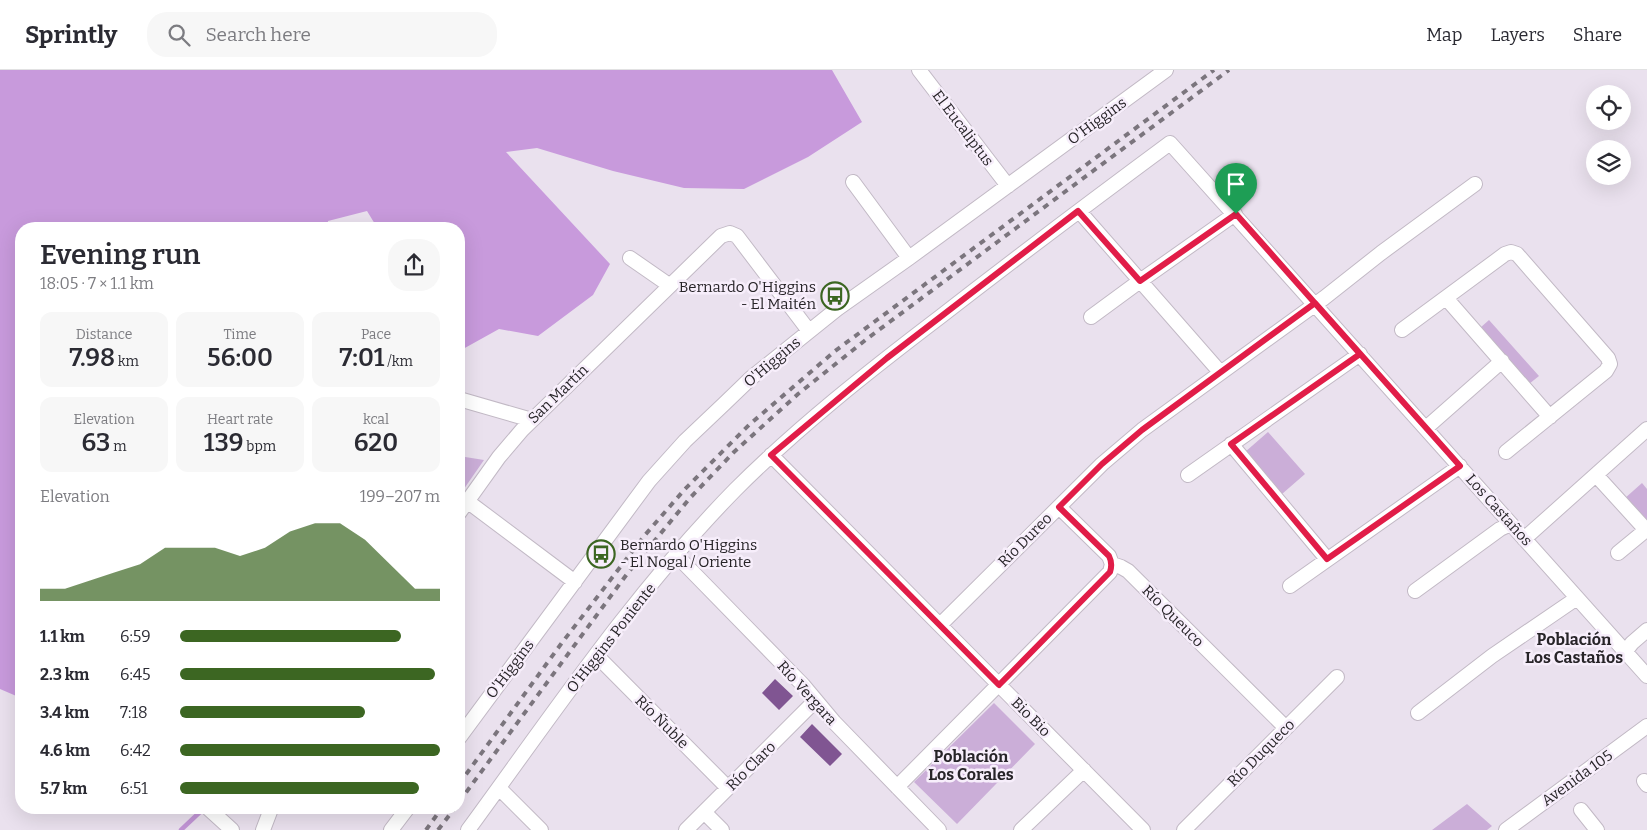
<!DOCTYPE html>
<html lang="en">
<head>
<meta charset="utf-8">
<style>
  :root { --surface:#fff; --page:#f7f7f7; --text:#2b2b33; --muted:#7c7c81; --line:#e1e1e2; --accent:#3c6622 }
  body { margin:0; font-family:Bitter,serif; background:var(--page); color:var(--text); height:100vh; display:flex; flex-direction:column; font-size:19px; white-space:nowrap }
  * { box-sizing:border-box; margin:0 }
  p { font-size:16px; color:var(--muted) }
  .icon { flex:none; width:28px; height:28px; fill:none; stroke:currentColor; stroke-width:2; stroke-linecap:round; stroke-linejoin:round }
  .map { position:relative; flex:1; overflow:hidden }
  .panel { position:absolute; left:15px; top:152px; width:450px; height:592px; display:flex; flex-direction:column; background:var(--surface); border-radius:20px; box-shadow:0 5px 20px #0002 }
  .panel>* { flex:none }
  .fabs { position:absolute; left:1586px; top:15px; display:grid; gap:10px }
  .fabs a { display:grid; place-items:center; width:45px; height:45px; border-radius:50%; background:var(--surface); box-shadow:0 5px 20px #0002; font-size:25px }
  .pin { position:absolute; display:grid; place-items:center; width:42px; height:42px; color:#fff; margin:-51px -21px; border-radius:50% 50% 50% 0; rotate:-45deg; box-shadow:0 0 5px #0007 }
  .pin .icon { rotate:45deg }
  .round { display:grid; place-items:center; flex:none; width:52px; height:52px; border-radius:20px; background:var(--page) }
  .overview { display:flex; align-items:center; justify-content:space-between; height:85px; padding:0 25px }
  h1 { font-size:28px; font-weight:600; line-height:38px }
  .metrics { display:grid; grid-template-columns:repeat(3,1fr); gap:8px; height:85px; padding:5px 25px }
  .metrics div { display:grid; align-content:center; border-radius:12px; background:var(--page); text-align:center }
  .metrics b { font-size:25px; font-weight:600 }
  .metrics small { font-size:14px; font-weight:400 }
  .metrics p { font-size:14px }
  .chart { height:140px; padding:10px 25px }
  .chart p { display:flex; justify-content:space-between }
  .chart svg { width:100%; height:90px; margin-top:5px; fill:var(--accent); opacity:.7 }
  ul { padding:0 25px; list-style:none; font-size:16px }
  li { display:grid; grid-template-columns:80px 60px 1fr; align-items:center; height:38px }
  li i { height:12px; border-radius:6px; background:var(--accent) }
  header { display:flex; align-items:center; gap:30px; box-sizing:border-box; height:70px; padding:0 25px; background:var(--surface); border-bottom:1px solid var(--line) }
  header strong { font-size:24px }
  nav { display:flex; gap:28px; margin-inline-start:auto; font-size:18px }
  .search { width:350px; height:45px; background:var(--page); display:flex; align-items:center; gap:12px; box-sizing:border-box; padding:0 18px; border-radius:20px; color:var(--muted); font-size:19px }
  .map>svg:first-child { display:block }
  .green { fill:#cbaed8 }
  .forest { fill:#c89adc }
  .lines { fill:none; stroke-linecap:round; stroke-linejoin:round }
  .stream { stroke:#c295d6; stroke-width:4.5 }
  .building { fill:#805592 }
  .minor-casing { stroke:#c2b9c5; stroke-width:16 }
  .minor { stroke:#fff; stroke-width:14 }
  .rail { stroke:#7b757d; stroke-width:4; stroke-dasharray:6 6; stroke-linecap:butt }
  .route-casing { stroke:#fff; stroke-width:10 }
  .route { stroke:#e11d48; stroke-width:6 }
  .labels { text-anchor:middle; stroke-width:5; stroke-linejoin:round; paint-order:stroke }
  .street-label { font-size:15px; fill:#272428; stroke:#f7eefb }
  .poi-label { font-size:15px; fill:#272428; stroke:#f7eefb; text-anchor:end }
  .neighbourhood-label { font-size:16px; font-weight:bold; fill:#272428; stroke:#f7eefb }
</style>
</head>
<body>
<header>
<strong>Sprintly</strong>
<div class="search"><svg class="icon" aria-label="search" viewBox="0 0 24 24"><circle cx="10" cy="10" r="6"/><path d="M15 15l6 6"/></svg>Search here</div>
<nav><a>Map</a><a>Layers</a><a>Share</a></nav>
</header>
<div class="map">
<svg width="1647" height="760" viewBox="0 0 1647 760">
  <rect width="100%" height="100%" fill="#eae1ee"/>
  <path class="green" d="M1489,250l50,56 -10,8 -49,-56z
    M1268,362l37,42 -23,20 -37,-42z
    M459,386l25,4 -25,36z
    M1642,413l5,6v34l-23,-24z
    M994,633l41,41 -78,80 -43,-42z
    M1467,734l25,22 -5,4h-55z"/>
  <path class="forest" d="M0,0h832l30,52 -54,35 -64,32 -60,-1 -71,-17 -76,-23 -31,4 104,112 -17,31 -55,41 -39,-7 -36,20 -4,-4v-116h-81l-11,-18 -39,10 -1,8h-306v469l-21,-9z"/>
  <g class="lines">
    <path class="stream" d="M181,760l19,-18"/>
  </g>
  <path class="building" d="M775,609l18,17 -14,14 -17,-17z
    M812,654l30,30 -12,12 -30,-29z"/>
  <g class="lines">
    <g class="minor-casing">
      <path id="minor" d="M919,0l89,116
        M853,112l56,76
        M1079,141l141,161
        M630,188l39,27
        M1446,228l104,119
        M1091,247l49,-36 95,-67
        M1402,260l103,-76 6,-2 6,2 91,104 2,6 -4,7 -100,81
        M459,329l73,21
        M1426,358l76,-67
        M1231,374l96,115
        M771,385l372,375
        M1188,405l172,-121
        M1596,405l51,56
        M467,431l108,81
        M1059,437l50,49 3,8
        M459,443l40,-56 23,-27 199,-194 9,-3 7,3 72,95
        M1524,469l123,-110
        M1618,483l28,-23
        M676,485l127,130 31,37 105,108
        M1112,494l9,3 7,4 158,157
        M1290,516l170,-120
        M1415,521l85,-62 11,-5
        M940,555l162,-161 40,-34 182,-132 57,-45 94,-69
        M1625,582l7,-9 15,-13
        M596,585l132,133
        M1418,643l74,-57 85,-58
        M459,668l190,-257 36,-40 39,-37 27,-26 86,-69 72,-51 257,-188
        M1644,711l3,4
        M897,717l213,-215 2,-8
        M499,718l42,42
        M209,739l23,21
        M1581,740l16,20
        M704,742l18,18
        M263,760l8,-21
        M391,760l16,-21
        M468,760c85,-116 166,-237 267,-340 63,-63 134,-119 205,-173 76,-59 153,-117 230,-174l477,533
        M686,760l129,-129
        M1021,760l63,-60
        M1184,760l153,-153
        M1506,760l141,-104"/>
    </g>
    <use href="#minor" class="minor"/>
    <path class="rail" d="M459,714l102,-140 84,-109 40,-46 64,-64 86,-74 379,-281
      M459,732l168,-228 63,-76 44,-46 64,-58 70,-56 361,-268
      M426,760l15,-21
      M438,760l16,-21"/>
  </g>
  <g class="lines">
    <g class="route-casing">
      <path id="route" d="M1236,144l-96,67 -62,-70 -191,147 -116,97 228,230 111,-113c2,-6 2,-10 -1,-16l-50,-49 43,-43 40,-34 173,-127 145,163 -133,93 -96,-115 129,-90 -124,-140"/>
    </g>
    <use href="#route" class="route"/>
  </g>
  <defs>
    <g id="bus-ring" transform="scale(1.4375)"><circle r="9.5" fill="#f7eefb" stroke="#3c6622" stroke-width="1.5"/><path d="M-5-6H5V4H4V6H2V4H-2V6H-4V4H-5ZM-3.5-4V0h7V-4ZM-3.5 1.2v1.5H-2V1.2ZM2 1.2v1.5H3.5V1.2Z" fill="#3c6622"/></g>
  </defs>
  <g fill-rule="evenodd">
    <use href="#bus-ring" x="835" y="226"/>
    <use href="#bus-ring" x="601" y="484"/>
  </g>
  <g class="labels">
    <g class="street-label">
      <text transform="translate(1097 51) rotate(-36)" y="5">O'Higgins</text>
      <text transform="translate(963 58) rotate(53)" y="5">El Eucaliptus</text>
      <text transform="translate(772 292) rotate(-40)" y="5">O'Higgins</text>
      <text transform="translate(558 324) rotate(-44)" y="5">San Martín</text>
      <text transform="translate(1499 440) rotate(48)" y="5">Los Castaños</text>
      <text transform="translate(1025 470) rotate(-45)" y="5">Río Dureo</text>
      <text transform="translate(1173 546) rotate(45)" y="5">Río Queuco</text>
      <text transform="translate(611 568) rotate(-52)" y="5">O'Higgins Poniente</text>
      <text transform="translate(510 599) rotate(-53)" y="5">O'Higgins</text>
      <text transform="translate(807 623) rotate(48)" y="5">Río Vergara</text>
      <text transform="translate(1031 647) rotate(45)" y="5">Bio Bio</text>
      <text transform="translate(662 652) rotate(45)" y="5">Río Ñuble</text>
      <text transform="translate(1261 683) rotate(-45)" y="5">Río Duqueco</text>
      <text transform="translate(751 696) rotate(-45)" y="5">Río Claro</text>
      <text transform="translate(1577 708) rotate(-36)" y="5">Avenida 105</text>
    </g>
    <g class="poi-label">
      <text x="816" y="222">Bernardo O'Higgins<tspan x="816" dy="17">- El Maitén</tspan></text>
      <text x="620" y="480" text-anchor="start">Bernardo O'Higgins<tspan x="620" dy="17">- El Nogal / Oriente</tspan></text>
    </g>
    <g class="neighbourhood-label">
      <text x="1574" y="575">Población<tspan x="1574" dy="18">Los Castaños</tspan></text>
      <text x="971" y="692">Población<tspan x="971" dy="18">Los Corales</tspan></text>
    </g>
  </g>
</svg>
<div class="fabs">
<a><svg class="icon" aria-label="locate" viewBox="0 0 24 24"><circle cx="12" cy="12" r="6"/><path d="M12 2v4M12 18v4M2 12h4M18 12h4"/></svg></a>
<a><svg class="icon" aria-label="layers" viewBox="0 0 24 24"><path d="M12 4l9 5-9 5-9-5zM3 14l9 5 9-5"/></svg></a>
</div>
<div class="pin" style="left:1236px;top:144px;background:#1e9e55"><svg class="icon" aria-label="arrive" viewBox="0 0 24 24"><path d="M6 21V4h12l-3 4 3 4H6"/></svg></div>
<section class="panel">
<div class="overview"><div><h1>Evening run</h1><p>18:05 · 7 × 1.1 km</p></div><a class="round"><svg class="icon" aria-label="share" viewBox="0 0 24 24"><path d="M12 15V3M7 8l5-5 5 5M5 13v7h14v-7"/></svg></a></div>
<div class="metrics">
<div><p>Distance</p><b>7.98<small> km</small></b></div>
<div><p>Time</p><b>56:00</b></div>
<div><p>Pace</p><b>7:01<small> /km</small></b></div>
</div>
<div class="metrics">
<div><p>Elevation</p><b>63<small> m</small></b></div>
<div><p>Heart rate</p><b>139<small> bpm</small></b></div>
<div><p>kcal</p><b>620</b></div>
</div>
<div class="chart"><p><span>Elevation</span>199–207 m</p>
<svg viewBox="0 0 160 44" preserveAspectRatio="none"><path d="M0 44V38L10 38L20 34L30 30L40 26L50 18L60 18L70 18L80 22L90 18L100 10L110 6L120 6L130 14L140 26L150 38L160 38V44z"/></svg>
</div>
<ul>
<li><b>1.1 km</b>6:59<i style="width:85%"></i></li>
<li><b>2.3 km</b>6:45<i style="width:98%"></i></li>
<li><b>3.4 km</b>7:18<i style="width:71%"></i></li>
<li><b>4.6 km</b>6:42<i style="width:100%"></i></li>
<li><b>5.7 km</b>6:51<i style="width:92%"></i></li>
</ul>
</section>
</div>
</body>
</html>
